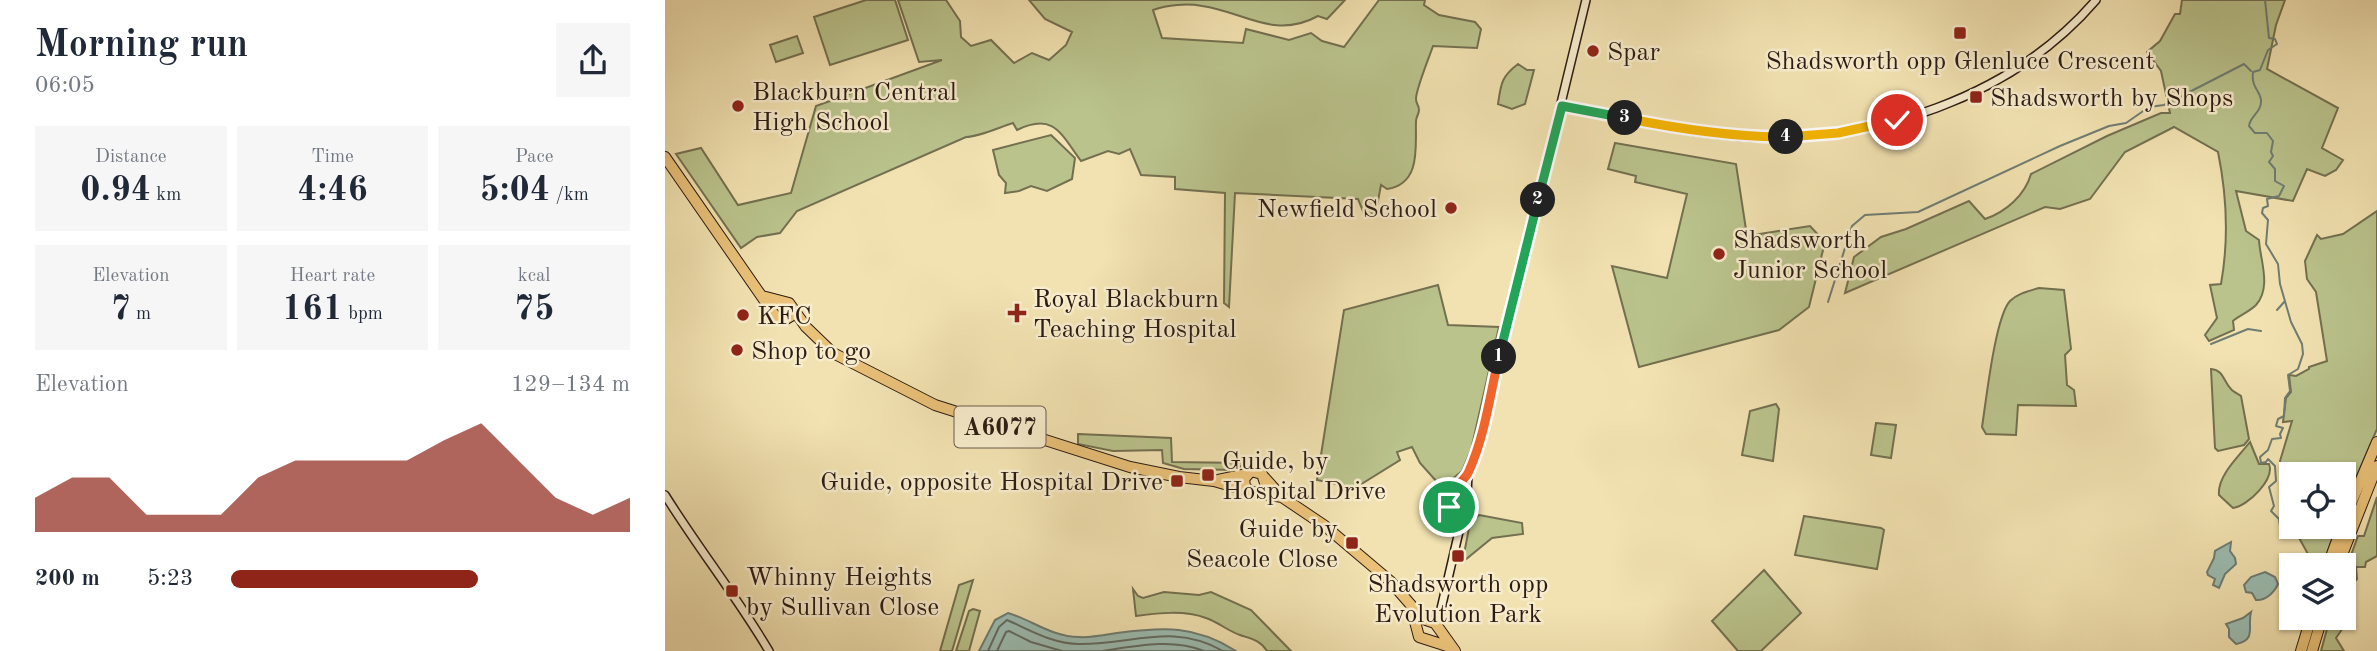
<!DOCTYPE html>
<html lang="en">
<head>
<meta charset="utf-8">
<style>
  :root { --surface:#fff; --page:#f6f6f7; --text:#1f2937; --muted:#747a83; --accent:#8f2418 }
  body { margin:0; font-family:"Old Standard TT",serif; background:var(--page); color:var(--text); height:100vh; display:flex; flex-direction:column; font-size:26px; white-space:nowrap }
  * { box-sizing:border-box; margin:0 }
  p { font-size:23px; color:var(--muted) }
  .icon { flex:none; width:38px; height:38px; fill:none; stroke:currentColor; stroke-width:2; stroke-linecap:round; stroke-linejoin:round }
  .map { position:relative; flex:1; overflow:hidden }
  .sheet { display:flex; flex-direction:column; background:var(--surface); width:665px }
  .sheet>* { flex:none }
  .controls { position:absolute; left:1614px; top:462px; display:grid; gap:14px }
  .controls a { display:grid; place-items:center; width:77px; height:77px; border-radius:0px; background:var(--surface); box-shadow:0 2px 5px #0004; font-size:35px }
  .pin { position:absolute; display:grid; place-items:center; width:60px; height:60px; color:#fff; margin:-30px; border:4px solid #fff; border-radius:50%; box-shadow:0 2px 7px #0007 }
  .km { position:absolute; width:35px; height:35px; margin:-18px; border-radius:50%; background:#222; color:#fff; font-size:19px; line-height:35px; text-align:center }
  .round { display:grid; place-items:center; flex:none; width:74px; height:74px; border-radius:0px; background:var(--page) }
  .headline { display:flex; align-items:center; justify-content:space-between; height:119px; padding:0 35px }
  h1 { font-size:38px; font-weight:700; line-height:52px }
  .figures { display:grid; grid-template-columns:repeat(3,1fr); gap:10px; height:119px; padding:7px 35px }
  .figures div { display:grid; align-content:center; border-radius:0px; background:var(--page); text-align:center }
  .figures b { font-size:35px; font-weight:700 }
  .figures small { font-size:19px; font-weight:400 }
  .figures p { font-size:19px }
  .chart { height:196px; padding:14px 35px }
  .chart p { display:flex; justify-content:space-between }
  .chart svg { width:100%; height:126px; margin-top:7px; fill:var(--accent); opacity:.7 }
  ul { padding:0 35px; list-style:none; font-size:23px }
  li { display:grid; grid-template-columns:112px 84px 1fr; align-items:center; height:52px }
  li i { height:18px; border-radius:9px; background:var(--accent) }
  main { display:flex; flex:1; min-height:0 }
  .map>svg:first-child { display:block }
  .green { fill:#bac38c; stroke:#737050; stroke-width:2 }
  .water { fill:#9cbdb2; stroke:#6f7d73; stroke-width:2 }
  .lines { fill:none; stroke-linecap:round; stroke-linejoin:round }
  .shore { stroke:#646c63; stroke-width:2 }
  .stream { stroke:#6f7d73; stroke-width:2 }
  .secondary-casing { stroke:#2c1c14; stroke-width:10 }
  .highway-casing { stroke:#2c1c14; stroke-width:12 }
  .secondary { stroke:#f7eccc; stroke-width:7 }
  .highway { stroke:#e9c178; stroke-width:10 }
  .split-1-casing { stroke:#fff; stroke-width:14 }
  .split-2-casing { stroke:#fff; stroke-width:14 }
  .split-3-casing { stroke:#fff; stroke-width:14 }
  .split-4-casing { stroke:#fff; stroke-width:14 }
  .split-5-casing { stroke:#fff; stroke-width:14 }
  .split-1 { stroke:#f0652b; stroke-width:9 }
  .split-2 { stroke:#22a559; stroke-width:9 }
  .split-3 { stroke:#22a559; stroke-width:9 }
  .split-4 { stroke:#f5b400; stroke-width:9 }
  .split-5 { stroke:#f5b400; stroke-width:9 }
  .poi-dot { fill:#8f2418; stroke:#f7eccc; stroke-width:2.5 }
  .labels { text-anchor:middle; stroke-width:5; stroke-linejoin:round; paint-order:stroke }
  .shield { fill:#f7eccc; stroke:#695a4b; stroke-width:2 }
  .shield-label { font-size:24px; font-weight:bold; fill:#2c1c14 }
  .poi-label { font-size:26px; fill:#2c1c14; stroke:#f7eccc; text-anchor:start }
</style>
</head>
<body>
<main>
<section class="sheet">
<div class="headline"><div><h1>Morning run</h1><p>06:05</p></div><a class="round"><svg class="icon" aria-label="share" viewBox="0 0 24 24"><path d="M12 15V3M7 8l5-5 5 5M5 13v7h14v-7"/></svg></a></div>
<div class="figures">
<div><p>Distance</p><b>0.94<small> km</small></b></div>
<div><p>Time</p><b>4:46</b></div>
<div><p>Pace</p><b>5:04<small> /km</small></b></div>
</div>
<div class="figures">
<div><p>Elevation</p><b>7<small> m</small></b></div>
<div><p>Heart rate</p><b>161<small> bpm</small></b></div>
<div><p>kcal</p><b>75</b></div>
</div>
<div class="chart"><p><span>Elevation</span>129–134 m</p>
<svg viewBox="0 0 160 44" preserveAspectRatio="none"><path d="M0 44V32L10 25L20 25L30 38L40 38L50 38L60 25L70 19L80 19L90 19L100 19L110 12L120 6L130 19L140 32L150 38L160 32V44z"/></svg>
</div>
<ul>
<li><b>200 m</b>5:23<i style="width:62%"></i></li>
</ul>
</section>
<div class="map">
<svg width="1712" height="651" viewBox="0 0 1712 651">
  <rect width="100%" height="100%" fill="#f2e2b1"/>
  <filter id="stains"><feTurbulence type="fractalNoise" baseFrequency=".00286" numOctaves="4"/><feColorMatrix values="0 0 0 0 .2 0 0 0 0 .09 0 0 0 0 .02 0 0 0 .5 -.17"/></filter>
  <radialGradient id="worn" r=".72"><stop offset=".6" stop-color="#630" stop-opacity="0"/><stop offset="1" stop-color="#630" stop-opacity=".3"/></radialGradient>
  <path class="green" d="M201,0h29l13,40 -78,25 -16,-48z
    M233,0h48l14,21 1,16 10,9 20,-6 23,23 18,-10 17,7 17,-15 6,-13 -27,-13 -16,-19h316l-18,19 -9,-3c-44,24 -73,-4 -116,-10 -15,-3 -35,-1 -49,4l9,28 81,5 3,-14 43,11 22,-7 11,8 22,6 35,-47h46l-1,5 15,10 36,7 6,7 -4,19 -44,-2c-4,12 -17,43 -17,53 0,5 3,6 3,11 0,4 -3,7 -3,11 -1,24 6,63 -29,68l-6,-4 -5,27 -11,4 -7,-17 -123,-6 -6,114 -5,-4 1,-110 -50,-4v-12l-34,-2 -11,-26 -11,5 -11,-3 -27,10c-20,-27 -27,-49 -64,-31l-4,-7c-13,4 -34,14 -47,14l-169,74 -17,22 -23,4 -16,11 -65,-94 25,-6 37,57 53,-12 25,-87 126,-46 -23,2z
    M1517,0h103l-9,25 -9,44 71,39 -16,40 21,12 -7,10 -11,6 -18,-7 -14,32 -57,-10 10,40 13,9c1,20 13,47 -3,65 -7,7 -16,10 -23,16l1,9 -25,11 -4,-6 12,-17 -7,-33 11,-1c8,-45 6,-88 -3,-132l-44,-25 -49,25 -35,47 -30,10 -15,-2 -200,86 9,-36 27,-20 25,-8 63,-28 16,18c21,-7 40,-24 46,-45l76,-38 54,-23h9l-9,-42 -14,-19 13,-11 15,-27h5z
    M132,36l6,17 -27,9 -6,-17z
    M853,64l9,6h7l-9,34 -13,5 -14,-5c3,-20 3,-27 20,-40z
    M386,135l24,23 -3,21 -25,12 -16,-5 -12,5 -14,2 1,-10 -7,-8 -6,-25z
    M950,143l121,21 11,72 63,-10 15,16 -16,65 -30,23 -140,37 -27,-101 55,12 20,-84 -52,-12 1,-6 -28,-7z
    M1712,211v218l-34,79v-34h-52v47l-7,-21 -4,-39 12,-40 -9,1 3,-24 5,-6 -2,-17 7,1 13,-7v-2l18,-6 -11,-69 -9,-13 -2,-18 12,-26 4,4 22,-5z
    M773,285l10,40 51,2 -28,123 -9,21 -13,11h-12l-17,-19 -8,-16 -15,5 3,8 -45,28 -38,-8 27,-170z
    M1374,288l25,2 7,59 -6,6 2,30 7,5 2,16 -58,-1 -2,30 -30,-1 -4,-7c4,-25 13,-110 28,-126 8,-8 19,-10 29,-13z
    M1546,369c13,1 12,12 20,20 1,2 9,6 10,7l8,43 -5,6 -26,6 -3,-3z
    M1111,404l3,5 -6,52 -31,-6 8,-44z
    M1211,423l20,2 -5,33 -20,-3z
    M413,434l93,4 1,24 73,1 -10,7 -51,-1 -21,-6 -1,-13 -49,1 -35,-7z
    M1585,442l9,22h10c6,15 -21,42 -36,44l-14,-13c-2,-19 20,-39 31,-53z
    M1712,497v59l-11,6 -1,5h-9l1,12 -7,7 -5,39 -9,13 8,13h-23l9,-33h13v-41l15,-41h6z
    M814,515l43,8 1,11 -31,4 -27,22 -2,-1 7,-36z
    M1139,516l77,12 3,2 -7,39 -82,-14z
    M1628,527h43l-13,38h-19l4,-11z
    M1099,570l37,43 -40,38h-23l-26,-30z
    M308,580l-21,71h-12l19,-66z
    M468,589l5,7 5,2 21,-6 35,3 12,-3 40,18 40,41h-24c-7,-11 -15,-12 -27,-16 -12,-4 -22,-13 -34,-17 -22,-8 -47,-5 -70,-2z
    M308,609l7,2 -11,40h-13l13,-40z"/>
  <path class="water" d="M1566,542l-1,9 5,7 1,6 -11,10 -6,14 -6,-3 2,-6 -7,-4 -1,-3 7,-14 1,-7z
    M1600,572l10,5 3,7c-4,9 -13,17 -22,16l-4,-7 -6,-1 -2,-7 7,-8z
    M1586,612c-4,15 6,28 -15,32l-7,-7v-8l-3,-5 17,-6z
    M343,613c24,7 44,24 71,24 12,1 25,-2 38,-4 47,-6 78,-8 119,18h-257l16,-31z"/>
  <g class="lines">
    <path class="shore" d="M323,651l11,-24 8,-7c23,10 46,24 72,24 53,1 93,-22 144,7
      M332,651l9,-19 3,-1 22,11 31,9
      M438,651c32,-5 70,-13 101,0"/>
    <path class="stream" d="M1600,0l4,38 6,1 2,5 -9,6 -8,20 -7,2c-2,16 7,18 8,28 1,12 -11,16 -12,26l6,7h12l6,8 -2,11 2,4 -4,6 6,7v12l9,5 -5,10 -12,3 1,7 -5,2 -1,5 6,7 -2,24 12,20 2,20 11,38 11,22 1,10 -5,15 -10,6 2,16 -5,7 -1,18 -6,3 -2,7 7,2 -3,6 1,4 -9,1 -4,11 -8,7 1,6 5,-1 2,-3 7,7 1,15 -7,6 5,19 -3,5 8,8 1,7h3l-1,8 4,4
      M1163,302l24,-76 13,-11 53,-3 142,-66 49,-20 17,-3 23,-16 15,-2 80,-41 7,7
      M1612,310l8,-9
      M1546,344l37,-15 13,2"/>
    <g class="secondary-casing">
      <path id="secondary" d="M897,106c60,12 122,27 184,31 126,7 266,-39 350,-137
        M782 501a11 11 0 1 1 22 0a11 11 0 1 1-22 0Z
        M802,494l1,-20 9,-24 109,-450
        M0,495c33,53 72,102 104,156
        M772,626l27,-116"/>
    </g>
    <g class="highway-casing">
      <path id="highway" d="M0,157l111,160 10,2 5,-3 2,-5
        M97,296l27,7 17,24 27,26 102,52 195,62 49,10 35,4 38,11 30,5
        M599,477l18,20 43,29 65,55 28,32 8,7 9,3 20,28
        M553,480l29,-6
        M584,491l-4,-5 -1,-7 7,-8 11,3 3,9
        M1678,522l34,-80
        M1663,565l14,-38
        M1673,565l39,-99
        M746,606l8,31 31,10
        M1636,651l10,-33
        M1647,651l10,-33"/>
    </g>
    <use href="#secondary" class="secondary"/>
    <use href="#highway" class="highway"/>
  </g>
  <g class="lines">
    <g class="split-1-casing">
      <path id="split-1" d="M784,507c-6,-15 15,-23 20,-36 16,-35 21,-77 30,-114"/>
    </g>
    <g class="split-2-casing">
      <path id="split-2" d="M834,357l39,-157"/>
    </g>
    <g class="split-3-casing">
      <path id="split-3" d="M873,200l24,-94 63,12"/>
    </g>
    <g class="split-4-casing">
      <path id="split-4" d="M960,118c54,11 106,19 161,19"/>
    </g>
    <g class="split-5-casing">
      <path id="split-5" d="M1121,137l52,-4 59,-13"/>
    </g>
    <use href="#split-1" class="split-1"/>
    <use href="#split-2" class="split-2"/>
    <use href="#split-3" class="split-3"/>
    <use href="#split-4" class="split-4"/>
    <use href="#split-5" class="split-5"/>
  </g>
  <g class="poi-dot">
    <rect x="1288" y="26" width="14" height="14" rx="3.5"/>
    <circle cx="928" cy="51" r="7"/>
    <rect x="1304" y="90" width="14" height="14" rx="3.5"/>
    <circle cx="73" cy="106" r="7"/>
    <circle cx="786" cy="208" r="7"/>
    <circle cx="1054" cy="254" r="7"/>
    <path d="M348.5 302.5h7v7h7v7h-7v7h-7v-7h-7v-7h7z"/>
    <circle cx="78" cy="315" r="7"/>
    <circle cx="72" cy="350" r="7"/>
    <rect x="536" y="468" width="14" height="14" rx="3.5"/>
    <rect x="505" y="474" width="14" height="14" rx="3.5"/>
    <rect x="680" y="536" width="14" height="14" rx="3.5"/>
    <rect x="786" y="549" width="14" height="14" rx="3.5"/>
    <rect x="60" y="584" width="14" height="14" rx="3.5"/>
  </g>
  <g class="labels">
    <rect class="shield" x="289.5" y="406.5" width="91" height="41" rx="5"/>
    <g class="shield-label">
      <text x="335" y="435">A6077</text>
    </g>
    <g class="poi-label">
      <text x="942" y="60">Spar</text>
      <text x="1295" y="69" text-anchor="middle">Shadsworth opp Glenluce Crescent</text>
      <text x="87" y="100">Blackburn Central<tspan x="87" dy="30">High School</tspan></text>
      <text x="1325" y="106">Shadsworth by Shops</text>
      <text x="772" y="217" text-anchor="end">Newfield School</text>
      <text x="1068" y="248">Shadsworth<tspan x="1068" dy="30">Junior School</tspan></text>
      <text x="368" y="307">Royal Blackburn<tspan x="368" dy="30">Teaching Hospital</tspan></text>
      <text x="92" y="324">KFC</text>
      <text x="86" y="359">Shop to go</text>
      <text x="557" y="469">Guide, by<tspan x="557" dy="30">Hospital Drive</tspan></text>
      <text x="498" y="490" text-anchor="end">Guide, opposite Hospital Drive</text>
      <text x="673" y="537" text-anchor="end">Guide by<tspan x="673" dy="30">Seacole Close</tspan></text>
      <text x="81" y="585">Whinny Heights<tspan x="81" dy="30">by Sullivan Close</tspan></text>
      <text x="793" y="592" text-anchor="middle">Shadsworth opp<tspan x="793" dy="30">Evolution Park</tspan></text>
    </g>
  </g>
  <rect width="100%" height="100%" filter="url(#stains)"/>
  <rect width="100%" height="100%" fill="url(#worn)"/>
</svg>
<div class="controls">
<a><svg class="icon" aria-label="locate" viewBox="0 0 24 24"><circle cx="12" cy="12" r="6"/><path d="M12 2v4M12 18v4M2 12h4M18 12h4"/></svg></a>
<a><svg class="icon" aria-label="layers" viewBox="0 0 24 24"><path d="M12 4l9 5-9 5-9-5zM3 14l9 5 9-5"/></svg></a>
</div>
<div class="pin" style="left:784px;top:507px;background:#1e9e55"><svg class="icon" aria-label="arrive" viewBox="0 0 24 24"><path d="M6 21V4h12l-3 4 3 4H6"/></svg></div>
<div class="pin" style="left:1232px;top:120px;background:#d93025"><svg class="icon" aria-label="check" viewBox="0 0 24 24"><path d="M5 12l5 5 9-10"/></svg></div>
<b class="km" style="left:834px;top:357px">1</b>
<b class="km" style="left:873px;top:200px">2</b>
<b class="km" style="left:960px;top:118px">3</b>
<b class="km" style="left:1121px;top:137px">4</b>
</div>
</main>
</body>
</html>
